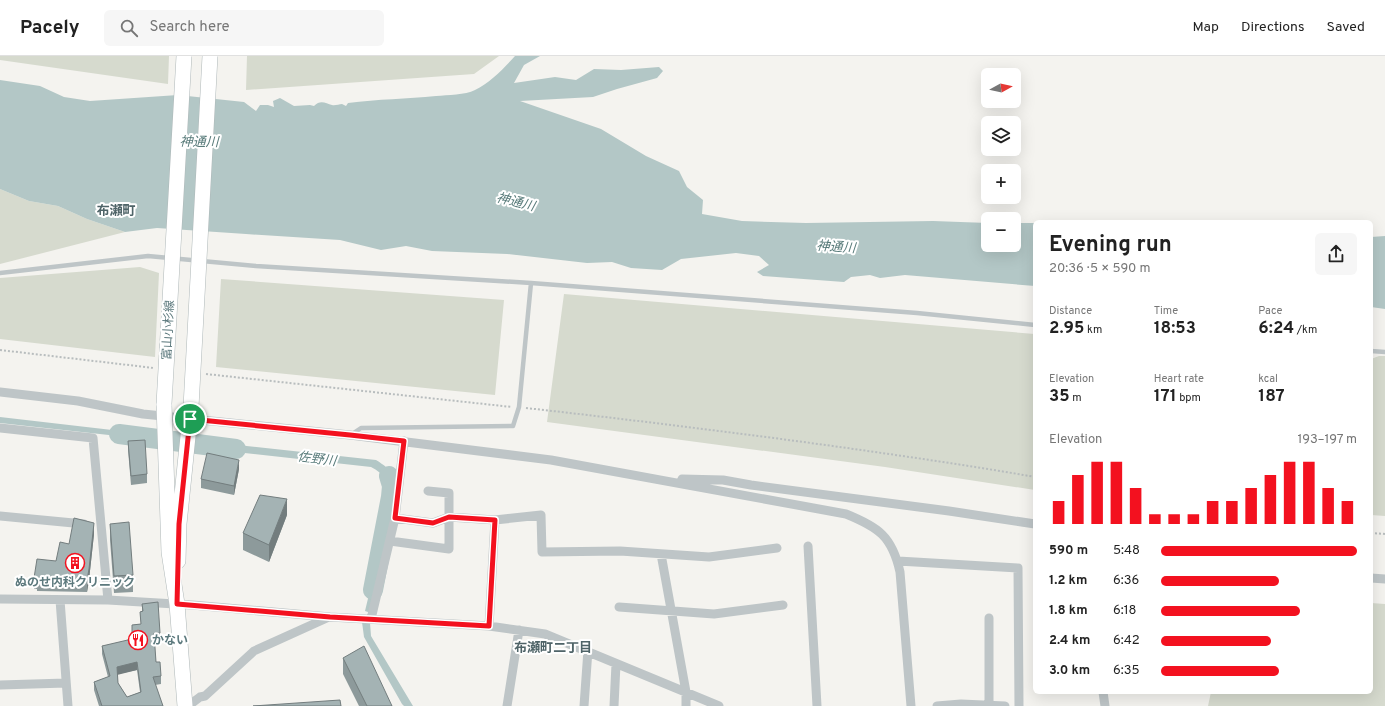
<!DOCTYPE html>
<html lang="en">
<head>
<meta charset="utf-8">
<style>
  :root { --surface:#fff; --page:#f6f6f6; --text:#222; --muted:#767676; --line:#e0e0e0; --accent:#f3111f }
  body { margin:0; font-family:Overpass,"Noto Sans JP",sans-serif; background:var(--page); color:var(--text); height:100vh; display:flex; flex-direction:column; font-size:15px; white-space:nowrap }
  * { box-sizing:border-box; margin:0 }
  p { font-size:13px; color:var(--muted) }
  .icon { flex:none; width:22px; height:22px; fill:none; stroke:currentColor; stroke-width:2; stroke-linecap:round; stroke-linejoin:round }
  .map { position:relative; flex:1; overflow:hidden }
  .details { position:absolute; left:1033px; top:164px; width:340px; height:474px; display:flex; flex-direction:column; background:var(--surface); border-radius:6px; box-shadow:0 4px 16px #0002 }
  .details>* { flex:none }
  .needle { width:26px; rotate:82deg }
  .fabs { position:absolute; left:981px; top:12px; display:grid; gap:8px }
  .fabs a { display:grid; place-items:center; width:40px; height:40px; border-radius:6px; background:var(--surface); box-shadow:0 4px 16px #0002; font-size:20px }
  .pin { position:absolute; display:grid; place-items:center; width:34px; height:34px; color:#fff; margin:-17px; border:2px solid #fff; border-radius:50%; box-shadow:0 1px 4px #0007 }
  .round { display:grid; place-items:center; flex:none; width:42px; height:42px; border-radius:6px; background:var(--page) }
  .summary { display:flex; align-items:center; justify-content:space-between; height:68px; padding:0 16px }
  h1 { font-size:22px; font-weight:700; line-height:30px }
  .stats { display:grid; grid-template-columns:repeat(3,1fr); gap:6px; height:68px; padding:4px 16px }
  .stats div { display:grid; align-content:center }
  .stats b { font-size:17px; font-weight:700 }
  .stats small { font-size:11px; font-weight:400 }
  .stats p { font-size:11px }
  .chart { height:112px; padding:8px 16px }
  .chart p { display:flex; justify-content:space-between }
  .chart svg { width:100%; height:72px; margin-top:4px; stroke:var(--accent); stroke-width:6 }
  ul { padding:0 16px; list-style:none; font-size:13px }
  li { display:grid; grid-template-columns:64px 48px 1fr; align-items:center; height:30px }
  li i { height:10px; border-radius:5px; background:var(--accent) }
  header { display:flex; align-items:center; gap:24px; box-sizing:border-box; height:56px; padding:0 20px; background:var(--surface); border-bottom:1px solid var(--line) }
  header strong { font-size:19px }
  nav { display:flex; gap:22px; margin-inline-start:auto; font-size:14px }
  .search { width:280px; height:36px; background:var(--page); display:flex; align-items:center; gap:10px; box-sizing:border-box; padding:0 14px; border-radius:6px; color:var(--muted); font-size:15px }
  .map>svg:first-child { display:block }
  .green { fill:#d6dace }
  .water { fill:#b3c7c6 }
  .lines { fill:none; stroke-linecap:round; stroke-linejoin:round }
  .river { stroke:#b3c7c6; stroke-width:20 }
  .primary-casing { stroke:#afb8b9; stroke-width:16 }
  .path { stroke:#b8bdbe; stroke-width:2; stroke-dasharray:2 2; stroke-linecap:butt }
  .lane { stroke:#bec5c7; stroke-width:4.5 }
  .street { stroke:#bec5c7; stroke-width:9 }
  .primary { stroke:#fff; stroke-width:15 }
  .primary-bridge-casing { stroke:#afb8b9; stroke-width:16; stroke-linecap:butt }
  .primary-bridge { stroke:#fff; stroke-width:15 }
  .wall { fill:#8d9a9b; fill-rule:evenodd }
  .shaded-wall { fill:#737d7e }
  .building { fill:#a4b3b4; stroke:#737d7e; fill-rule:evenodd }
  .route-casing { stroke:#fff; stroke-width:8 }
  .route { stroke:#f3111f; stroke-width:5 }
  .labels { text-anchor:middle; stroke-width:4; stroke-linejoin:round; paint-order:stroke }
  .street-label { font-size:12px; fill:#5c797d; stroke:#fff }
  .poi-label { font-size:12px; font-weight:bold; fill:#5c797d; stroke:#fff }
  .water-label { font-size:13px; font-style:italic; fill:#577a79; stroke:#fff }
  .neighbourhood-label { font-size:13px; font-weight:bold; fill:#4f6468; stroke:#fff }
</style>
</head>
<body>
<header>
<strong>Pacely</strong>
<div class="search"><svg class="icon" aria-label="search" viewBox="0 0 24 24"><circle cx="10" cy="10" r="6"/><path d="M15 15l6 6"/></svg>Search here</div>
<nav><a>Map</a><a>Directions</a><a>Saved</a></nav>
</header>
<div class="map">
<svg width="1385" height="650" viewBox="0 0 1385 650">
  <rect width="100%" height="100%" fill="#f4f3ef"/>
  <path class="green" d="M0,0h169l-1,28 -168,-24z
    M247,0h252l-25,18 -228,16z
    M0,133l29,12 29,5 29,13 38,13 -125,32z
    M140,211l19,6 -4,84 -155,-18v-61z
    M221,223l283,21 -9,95 -279,-28z
    M564,238l471,40v156l-150,-23 -338,-45z
    M1379,300h6v160l-14,-1v-156z
    M1371,547l14,1v102h-177l3,-14h160z"/>
  <path class="water" d="M515,0h25l-16,9 -10,18 41,-6 21,3 18,-11 27,1 38,-3 4,4 -6,7 -40,11 -24,8 -73,4 81,28 45,27 33,15 8,16 16,13 -1,14 40,7 64,2 127,-2 55,2v22h26v-22h21v63l-130,-11 -25,3 -10,-3 -19,2 -7,5 -81,-6 -6,-4 12,-7 -10,-9 -23,-3 -55,6 -19,11 -31,-2 -19,-6 -25,1 -80,-9 -75,-3 -26,-5 -25,4 -41,-10 -94,-6 -89,-6 -32,4 -38,-13 -29,-13 -29,-5 -29,-12v-109l40,6 24,11 26,4 88,-6 66,7 12,9 4,-6h8l6,2 -1,-6 7,-3 14,8 16,-1 4,1c7,-7 12,-2 18,-1 3,1 7,-1 10,-1l4,2 2,-3c30,-4 59,-4 88,-7 12,-1 29,-1 39,-6 15,-7 29,-22 40,-34z
    M1385,180v73l-14,-2v-70z
    M0,361l138,16 7,-1 2,9 -11,-3 -136,-15z
    M209,386l167,18c21,13 20,19 19,42h-8c2,-17 1,-26 -16,-35l-163,-18z
    M386,458l7,5 -8,36 -7,1z
    M377,505l6,6 -12,46 -6,-2z
    M362,566l8,1 1,13 42,70h-9l-2,-2 -38,-67z"/>
  <g class="lines">
    <path class="river" d="M119,378l117,15
      M373,534l18,-93 1,-11 -3,-10"/>
    <g class="primary-casing">
      <path id="primary" d="M164,348l5,148 8,52 8,102
        M178,505l1,-37 12,-117"/>
    </g>
    <path class="path" d="M0,294l154,18
      M206,318l306,33
      M526,352c107,12 214,25 321,40 63,9 126,18 188,29
      M1371,477l14,1"/>
    <path class="lane" d="M0,217l148,-17 108,10 275,17
      M1371,295l14,1
      M352,378l9,-6 152,-2 6,-19 12,-124 386,30 118,12"/>
    <path class="street" d="M0,336l78,9 65,13 207,21 201,25 295,54c32,13 46,22 54,58l11,134
      M0,372l93,10 15,162
      M682,423l41,1 28,5 198,26 86,13
      M0,460l84,8
      M395,462l38,5 16,-6 46,3 46,-5 1,37 78,-1 89,6 68,-9
      M390,485l59,8v-56l-21,-2
      M808,490l9,160
      M661,498l25,138v14
      M898,505l120,7 1,138
      M1371,522l14,1
      M0,543l108,1 84,5 138,12 159,9 56,8 174,72
      M60,544l8,106
      M619,551l95,7 69,-9
      M371,563l24,-101 9,-77
      M489,570l6,-106
      M0,629l66,-2
      M1103,636l2,14
      M989,649v-87
      M188,650l12,-9 5,-1 49,-45 75,-34
      M507,650l12,-76
      M584,650l4,-56
      M614,650l2,-42
      M937,650l24,-2 44,2"/>
    <use href="#primary" class="primary"/>
    <g class="primary-bridge-casing">
      <path id="primary-bridge" d="M164,348l20,-348
        M191,351l19,-351"/>
    </g>
    <use href="#primary-bridge" class="primary-bridge"/>
  </g>
  <path class="wall" d="M128,385l19,33v9l-16,2 -3,-35z
    M239,413l-5,26 -33,-7v-9z
    M287,459l-18,47 -26,-12v-17z
    M110,468l23,51v17l-19,1 -4,-53z
    M94,478l-5,46 -2,12 -50,-1v-2h-3v-11l22,-17 13,-17z
    M142,548l18,29v8h-6l2,21 5,14v8l-6,1 8,21h-64l-5,-16v-8l14,-5 -6,-23v-8l30,-6v-15l9,-1 -1,-12 2,-1zM137,614l3,22 -13,5 -9,-14v-9z
    M343,602l49,48h-33l-16,-32z"/>
  <path class="shaded-wall" d="M239,404v9l-5,26v-9z
    M287,443v16l-18,47v-17z
    M94,467v11l-5,46 -2,12v-12z
    M137,606v8l-20,5v-8z"/>
  <path class="building" d="M145,384l2,34 -16,2 -3,-35z
    M207,397l32,7 -5,26 -33,-7z
    M260,439l27,4 -18,46 -26,-12z
    M74,462l20,5 -5,46 -2,11h-50v-2h-3l3,-19 19,2 4,-19 9,2z
    M129,466l4,53 -19,1 -4,-52z
    M158,546l2,31h-6l2,29h4l1,14 -8,1 10,29h-61l-8,-24 16,-6 -8,-30 30,-7v-14l9,-1 -1,-12 3,-1 -1,-7zM137,606l4,30 -14,5 -9,-14 -1,-16z
    M364,590l28,60h-25l-24,-48z
    M340,644l1,6h-88z"/>
  <g class="lines">
    <g class="route-casing">
      <path id="route" d="M190,363l160,16 54,6 -9,77 38,5 16,-6 46,3 -6,106 -159,-9 -153,-13 2,-80z"/>
    </g>
    <use href="#route" class="route"/>
  </g>
  <defs>
    <g id="building-ring" transform="scale(1)"><circle r="9.5" fill="#fff" stroke="#f3111f" stroke-width="1.5"/><path d="M-4-6H4V6H1V3H-1V6H-4ZM-2.5-4.3h1.7v1.8h-1.7ZM.8-4.3h1.7v1.8H.8ZM-2.5-1h1.7V.8h-1.7ZM.8-1h1.7V.8H.8Z" fill="#f3111f"/></g>
    <g id="restaurant-ring" transform="scale(1)"><circle r="9.5" fill="#fff" stroke="#f3111f" stroke-width="1.5"/><path d="M-5-6h1v4h1v-4h1v4h1v-4h1v5L-1.5 .5V6h-2V.5L-5-1ZM5-6V6H3V1.5H1.5Q1.5-4 5-6Z" fill="#f3111f"/></g>
  </defs>
  <g fill-rule="evenodd">
    <use href="#building-ring" x="75" y="507"/>
    <use href="#restaurant-ring" x="138" y="584"/>
  </g>
  <g class="labels">
    <g class="street-label">
      <text transform="translate(168 274) rotate(-87)" y="4">富山小杉線</text>
    </g>
    <g class="poi-label">
      <text x="75" y="530">ぬのせ内科クリニック</text>
      <text x="152" y="588" text-anchor="start">かない</text>
    </g>
    <g class="water-label">
      <text transform="translate(199 85) rotate(1)" y="5">神通川</text>
      <text transform="translate(516 145) rotate(14)" y="5">神通川</text>
      <text transform="translate(836 190) rotate(4)" y="5">神通川</text>
      <text transform="translate(317 402) rotate(7)" y="5">佐野川</text>
    </g>
    <g class="neighbourhood-label">
      <text x="116" y="159">布瀬町</text>
      <text x="553" y="596">布瀬町二丁目</text>
    </g>
  </g>
</svg>
<div class="fabs">
<a><svg class="needle" viewBox="-14 -14 28 28"><path d="M0-13l5 13h-10z" fill="#e53935"/><path d="M0 13l5-13h-10z" fill="#767676"/></svg></a>
<a><svg class="icon" aria-label="layers" viewBox="0 0 24 24"><path d="M12 4l9 5-9 5-9-5zM3 14l9 5 9-5"/></svg></a>
<a>+</a>
<a>−</a>
</div>
<div class="pin" style="left:190px;top:363px;background:#1e9e55"><svg class="icon" aria-label="arrive" viewBox="0 0 24 24"><path d="M6 21V4h12l-3 4 3 4H6"/></svg></div>
<section class="details">
<div class="summary"><div><h1>Evening run</h1><p>20:36 · 5 × 590 m</p></div><a class="round"><svg class="icon" aria-label="share" viewBox="0 0 24 24"><path d="M12 15V3M7 8l5-5 5 5M5 13v7h14v-7"/></svg></a></div>
<div class="stats">
<div><p>Distance</p><b>2.95<small> km</small></b></div>
<div><p>Time</p><b>18:53</b></div>
<div><p>Pace</p><b>6:24<small> /km</small></b></div>
</div>
<div class="stats">
<div><p>Elevation</p><b>35<small> m</small></b></div>
<div><p>Heart rate</p><b>171<small> bpm</small></b></div>
<div><p>kcal</p><b>187</b></div>
</div>
<div class="chart"><p><span>Elevation</span>193–197 m</p>
<svg viewBox="0 0 160 44" preserveAspectRatio="none"><path d="M5 44V30M15 44V14M25 44V6M35 44V6M45 44V22M55 44V38M65 44V38M75 44V38M85 44V30M95 44V30M105 44V22M115 44V14M125 44V6M135 44V6M145 44V22M155 44V30"/></svg>
</div>
<ul>
<li><b>590 m</b>5:48<i style="width:100%"></i></li>
<li><b>1.2 km</b>6:36<i style="width:60%"></i></li>
<li><b>1.8 km</b>6:18<i style="width:71%"></i></li>
<li><b>2.4 km</b>6:42<i style="width:56%"></i></li>
<li><b>3.0 km</b>6:35<i style="width:60%"></i></li>
</ul>
</section>
</div>
</body>
</html>
